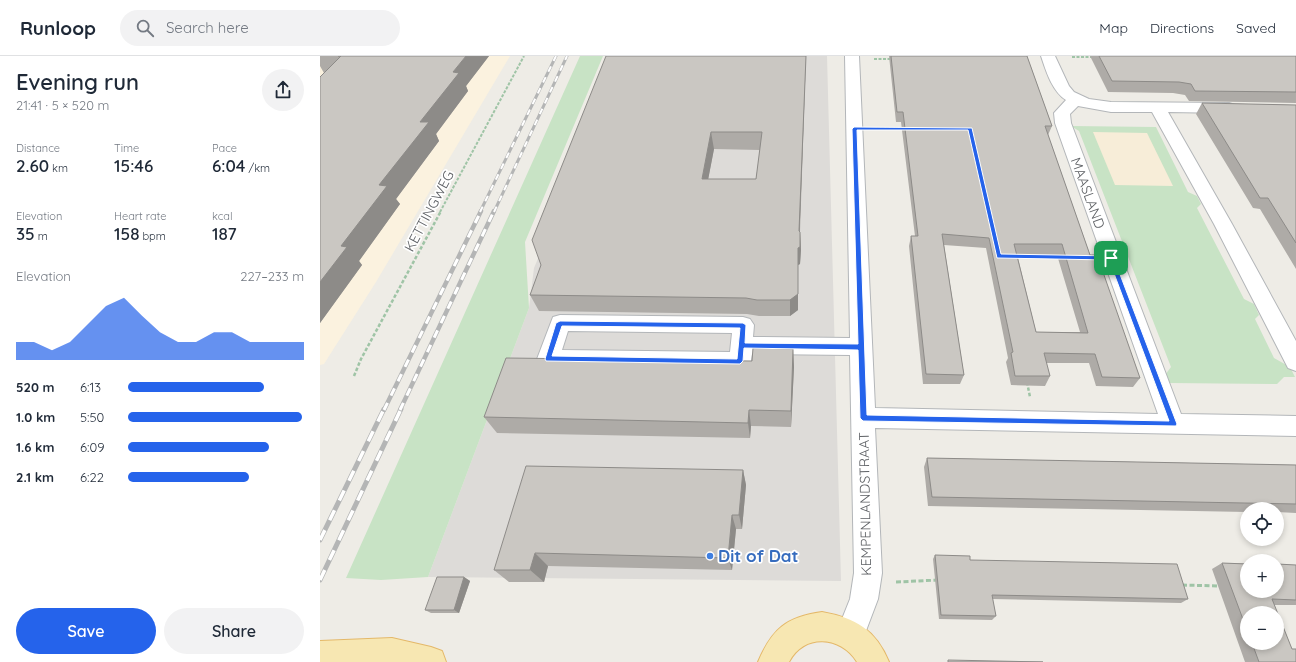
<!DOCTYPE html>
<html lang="en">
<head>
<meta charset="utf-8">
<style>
  :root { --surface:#fff; --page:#f2f2f3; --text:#1f2937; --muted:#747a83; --line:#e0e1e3; --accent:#2563eb }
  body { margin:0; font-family:Quicksand,sans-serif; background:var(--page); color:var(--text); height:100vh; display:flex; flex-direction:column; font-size:15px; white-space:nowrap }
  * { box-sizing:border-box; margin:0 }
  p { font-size:13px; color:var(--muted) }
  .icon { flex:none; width:22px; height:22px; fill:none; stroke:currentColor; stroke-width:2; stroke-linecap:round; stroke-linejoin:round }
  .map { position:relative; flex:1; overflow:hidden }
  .panel { display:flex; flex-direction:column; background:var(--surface); width:320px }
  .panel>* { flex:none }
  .buttons { position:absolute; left:920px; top:446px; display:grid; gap:8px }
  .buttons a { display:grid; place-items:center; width:44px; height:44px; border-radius:50%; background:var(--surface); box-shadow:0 2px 6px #0003; font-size:20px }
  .pin { position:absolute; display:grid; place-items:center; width:34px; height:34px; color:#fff; margin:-17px; border-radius:8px; box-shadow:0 2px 6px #0006 }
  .round { display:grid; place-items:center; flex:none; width:42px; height:42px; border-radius:21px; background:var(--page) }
  .head { display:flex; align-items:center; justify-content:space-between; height:68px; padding:0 16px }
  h1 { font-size:22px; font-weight:600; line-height:30px }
  .stats { display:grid; grid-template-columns:repeat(3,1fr); gap:6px; height:68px; padding:4px 16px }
  .stats div { display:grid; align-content:center }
  .stats b { font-size:17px; font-weight:600 }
  .stats small { font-size:11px; font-weight:400 }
  .stats p { font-size:11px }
  .chart { height:112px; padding:8px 16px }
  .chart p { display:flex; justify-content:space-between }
  .chart svg { width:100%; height:72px; margin-top:4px; fill:var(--accent); opacity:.7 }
  .primary-button { display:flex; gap:8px; margin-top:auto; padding:8px 16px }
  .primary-button a { flex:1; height:46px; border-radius:24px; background:var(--accent); color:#fff; font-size:16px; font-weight:600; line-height:46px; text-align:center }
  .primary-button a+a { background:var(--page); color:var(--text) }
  ul { padding:0 16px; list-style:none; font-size:13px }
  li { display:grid; grid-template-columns:64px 48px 1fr; align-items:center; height:30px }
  li i { height:10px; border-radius:5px; background:var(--accent) }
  header { display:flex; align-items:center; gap:24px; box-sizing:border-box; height:56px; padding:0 20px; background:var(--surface); border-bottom:1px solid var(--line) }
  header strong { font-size:19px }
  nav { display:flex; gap:22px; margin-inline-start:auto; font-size:14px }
  .search { width:280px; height:36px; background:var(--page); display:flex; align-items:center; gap:10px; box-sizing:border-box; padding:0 14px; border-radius:22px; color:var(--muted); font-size:15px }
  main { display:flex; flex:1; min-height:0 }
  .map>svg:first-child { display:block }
  .commercial { fill:#fbf2df }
  .industrial { fill:#dddbd8 }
  .green { fill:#c8e3c5 }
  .sand { fill:#f7edd8 }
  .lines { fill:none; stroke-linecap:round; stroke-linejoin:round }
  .minor-casing { stroke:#b3b6b9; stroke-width:2 }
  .major-casing { stroke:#e4b869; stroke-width:2 }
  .path-far2 { stroke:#9fc4a6; stroke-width:2; stroke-dasharray:3 1.5; stroke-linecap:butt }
  .path-far1 { stroke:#9fc4a6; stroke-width:2.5; stroke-dasharray:3.5 2; stroke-linecap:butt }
  .path { stroke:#9fc4a6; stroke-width:3; stroke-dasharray:5 2.5; stroke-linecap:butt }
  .minor { fill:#fff; fill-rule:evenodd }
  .major { fill:#f7e7b2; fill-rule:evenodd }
  .rail-far2-casing { stroke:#b4b5b5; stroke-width:3 }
  .rail-far1-casing { stroke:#b4b5b5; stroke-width:4.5 }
  .rail-casing { stroke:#b4b5b5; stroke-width:5 }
  .rail-far2 { stroke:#fff; stroke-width:2; stroke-dasharray:6; stroke-linecap:butt }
  .rail-far1 { stroke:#fff; stroke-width:3; stroke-dasharray:8; stroke-linecap:butt }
  .rail { stroke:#fff; stroke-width:3.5; stroke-dasharray:11; stroke-linecap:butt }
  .wall { fill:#aeaba7; fill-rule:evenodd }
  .shaded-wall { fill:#8d8b88 }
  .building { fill:#cac7c2; stroke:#8d8b88; fill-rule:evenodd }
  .route { fill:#2563eb; stroke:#fff; fill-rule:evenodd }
  .shop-dot { fill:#3f7fe0; stroke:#fff; stroke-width:1.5 }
  .labels { text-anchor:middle; stroke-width:3.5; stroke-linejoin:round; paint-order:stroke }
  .street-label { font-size:14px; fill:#5e6165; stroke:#fff }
  .near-shop-label { font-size:17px; font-weight:bold; fill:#366cbe; stroke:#fff; text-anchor:start }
</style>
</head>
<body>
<header>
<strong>Runloop</strong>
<div class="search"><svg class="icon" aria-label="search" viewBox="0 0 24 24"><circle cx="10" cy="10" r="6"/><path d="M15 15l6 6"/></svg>Search here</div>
<nav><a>Map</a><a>Directions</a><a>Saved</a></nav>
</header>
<main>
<section class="panel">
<div class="head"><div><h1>Evening run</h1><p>21:41 · 5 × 520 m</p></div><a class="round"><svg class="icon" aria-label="share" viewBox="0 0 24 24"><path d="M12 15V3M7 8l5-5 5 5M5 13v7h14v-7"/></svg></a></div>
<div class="stats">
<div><p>Distance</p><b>2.60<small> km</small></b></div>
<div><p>Time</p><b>15:46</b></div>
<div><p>Pace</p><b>6:04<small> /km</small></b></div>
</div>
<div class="stats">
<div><p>Elevation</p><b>35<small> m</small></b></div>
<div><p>Heart rate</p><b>158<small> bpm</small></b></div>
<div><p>kcal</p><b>187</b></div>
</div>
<div class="chart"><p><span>Elevation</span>227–233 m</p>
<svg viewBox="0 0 160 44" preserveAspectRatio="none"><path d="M0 44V33L10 33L20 38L30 33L40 22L50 11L60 6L70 17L80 27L90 33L100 33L110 27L120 27L130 33L140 33L150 33L160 33V44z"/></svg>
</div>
<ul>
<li><b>520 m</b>6:13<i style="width:77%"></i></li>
<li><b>1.0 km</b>5:50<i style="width:99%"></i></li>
<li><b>1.6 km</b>6:09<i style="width:80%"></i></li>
<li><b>2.1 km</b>6:22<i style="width:69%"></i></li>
</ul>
<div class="primary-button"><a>Save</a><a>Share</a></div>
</section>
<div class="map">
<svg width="976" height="606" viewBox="0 0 976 606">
  <rect width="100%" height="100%" fill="#eeece6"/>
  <path class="commercial" d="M0,0h190l-134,226 -52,82 -4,1z"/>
  <path class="industrial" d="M302,0h205l14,525 -413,-4 101,-269 5,-40 81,-192z"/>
  <path class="green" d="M260,0h23l-78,186 4,66 -101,269 -47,3 -35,-2z
    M751,70l85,1 32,65 9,4 4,8 -4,4 47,91 10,5 5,11 -4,4 19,39 16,9 5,10h-11l-7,7 -108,-1 -4,-8 6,-8 -92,-236z"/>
  <path class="sand" d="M773,76l54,1 26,53 -58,-1z"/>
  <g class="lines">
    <g class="minor-casing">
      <path id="minor" d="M525,0h14l16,352 283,6 -103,-291 -1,-10 12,-13c-14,-9 -20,-29 -25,-44h14l14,30 5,6 15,7 22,3 118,1 6,2 2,3 -2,3 -6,2 -61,-1 64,112 64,117v30l-8,-3 -74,-144 -62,-112h-41l-33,-6 -8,8 1,9 110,291 115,2v20l-421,-8 7,145 -4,26 -17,45 -10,5 -10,-5 -5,-10 14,-35 4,-26 -4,-218 -98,-1 -1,7 -3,6 -8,3 -192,-2 -8,-3 -3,-6 16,-42 7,-2 183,2 7,2 4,6 -1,12 97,1zM248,275l164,2 -2,19 -168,-2z"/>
    </g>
    <g class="major-casing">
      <path id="major" d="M502,556c34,6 54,18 67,50h-32c-16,-26 -53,-29 -68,0h-31c14,-33 28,-45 64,-50z
        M72,582l39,9 11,4 4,11h-126v-21z"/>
    </g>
    <path class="path-far2" d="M752,1h21
      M554,3h17
      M557,72h27
      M120,156l84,-156"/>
    <path class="path-far1" d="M695,200l45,1
      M34,320l7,-17 80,-148
      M707,326l3,15"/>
    <path class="path" d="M576,526l43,-2
      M862,529l39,1"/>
    <use href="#minor" class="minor"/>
    <use href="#major" class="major"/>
    <g class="rail-far2-casing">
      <path id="rail-far2" d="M160,156l76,-156
        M174,156l73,-156"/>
    </g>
    <g class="rail-far1-casing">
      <path id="rail-far1" d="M64,354l97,-199
        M80,354l94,-199"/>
    </g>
    <g class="rail-casing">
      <path id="rail" d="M0,484l64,-131
        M0,524l81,-171"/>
    </g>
    <use href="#rail-far2" class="rail-far2"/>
    <use href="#rail-far1" class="rail-far1"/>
    <use href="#rail" class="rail"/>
  </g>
  <path class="wall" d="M0,0h169l-23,30 2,5 -32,43 3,7 -43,58 4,5 -41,57 3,4 -42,58 4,-250 -4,-7z
    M486,0l-6,176 1,18 -1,14 -2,1v45l-8,6h-31l-12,-2 -208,-3 -9,-16 11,-30zM394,93l46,1 -4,29h-48z
    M569,0h138l25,70 -4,9 42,120 50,123 -7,9 -37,-1 -7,-23h-43l4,13 -5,10 -34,-1 -5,-23 2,-4 -22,-110 -42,-3 20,130 -4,9h-37l-14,-138 2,-10h4l-14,-114h-5zM697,198l40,1 23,77h-44z
    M770,0h206v47l-107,-2 -4,-6 -12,-2 -65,-1z
    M882,47l94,2v164l-36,-60 -7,-1 -57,-94z
    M473,293l1,18 -3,60 -40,-1 -1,12 -253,-5 -13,-16 268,-56z
    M607,402l369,7v48l-19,-1v-3h-30v3l-319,-6 -4,-39z
    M423,414l3,15 -4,44h-6l-4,41 -184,-4 -4,16h-35l-15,-12z
    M615,499l35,5 218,39 -7,4 -189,-4 4,17 -4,4 -53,-1 -6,-60z
    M902,507l74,2v40h-22l22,57h-51l-33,-93zM927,557l30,30h-30z
    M144,521l6,4 -11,32h-28l-6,-3z"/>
  <path class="shaded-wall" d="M146,0h23l-23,30 2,5 -32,43 3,7 -43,58 4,5 -41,57 3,4 -42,58v-41l21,-36 38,-61 74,-113z
    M486,0l-7,191 1,-15 1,18 -1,14 -2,1v45l-8,6v-16l8,-52z
    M391,76l3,17 -9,47 -3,-17z
    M473,293l1,18 -3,60v-16z
    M429,354l2,16 -1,12 -2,-15z
    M423,414l3,15 -4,44 -3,-14z
    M412,459l4,14 -4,41 -4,-12z
    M215,497l13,13 -4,16 -14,-12z
    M144,521l6,4 -11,32 -5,-3z"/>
  <path class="building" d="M18,0h128l-13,16 6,1 -39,49h9l-50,63 8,1 -46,60 6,1 -27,35v-205l21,-21z
    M286,0h200l-7,175 1,1v15l-2,1v46l-8,6h-33l-11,-2 -216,-3 11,-30 -9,-25zM391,76h51l-6,47h-54z
    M571,0h136l25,70h-7l45,129h7l43,123 -38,-1 -7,-23 -51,-1 6,23h-35l-4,-23 2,-1 -24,-114 -47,-4 22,141 -38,-1 -15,-138h7l-15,-124h-6zM694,188h48l26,89 -52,-1z
    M779,0h197v36l-101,-1 -4,-7 -12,-2 -67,-1z
    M882,47l94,2v138l-28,-45h-8z
    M433,292l40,1 -2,62 -42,-1 -1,13 -264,-6 22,-59 246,3z
    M607,402l369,7v39l-364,-7z
    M206,410l217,4 -4,45h-7l-4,43 -193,-5 -5,17h-36z
    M615,499l35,1v4l207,4 11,35 -196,-4 4,21 -55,-1z
    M902,507l25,1v27h30v-27l19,1v35l-24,-1 20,50h4v13h-37l-7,-19h25v-30h-30v17z
    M117,521h27l-10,33h-29z
    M628,604l95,2h-95z"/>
  <path class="route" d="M534,71l118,1 29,126 112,2 64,168 -1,2 -313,-5 -3,-3 -2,-68 -114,-2 -1,13 -3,3 -194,-3 -1,-2 11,-36 4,-2 183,2 3,2 -1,18 113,1 -6,-215zM537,74h111l29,128 112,2 60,161 -302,-6zM242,270l178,2 -3,31 -185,-3z"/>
  <circle class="shop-dot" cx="390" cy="500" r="4"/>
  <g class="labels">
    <g class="street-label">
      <text transform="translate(768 137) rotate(70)" y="5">MAASLAND</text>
      <text transform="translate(109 155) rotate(-62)" y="5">KETTINGWEG</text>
      <text transform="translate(545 448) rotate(-91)" y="5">KEMPENLANDSTRAAT</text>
    </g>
    <g class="near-shop-label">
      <text x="398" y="506">Dit of Dat</text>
    </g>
  </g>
</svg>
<div class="buttons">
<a><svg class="icon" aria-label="locate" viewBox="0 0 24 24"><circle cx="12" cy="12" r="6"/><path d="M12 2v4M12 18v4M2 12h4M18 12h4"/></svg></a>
<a>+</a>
<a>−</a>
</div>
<div class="pin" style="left:791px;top:202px;background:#1e9e55"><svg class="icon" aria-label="arrive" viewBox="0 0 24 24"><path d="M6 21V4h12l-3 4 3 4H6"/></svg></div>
</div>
</main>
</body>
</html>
